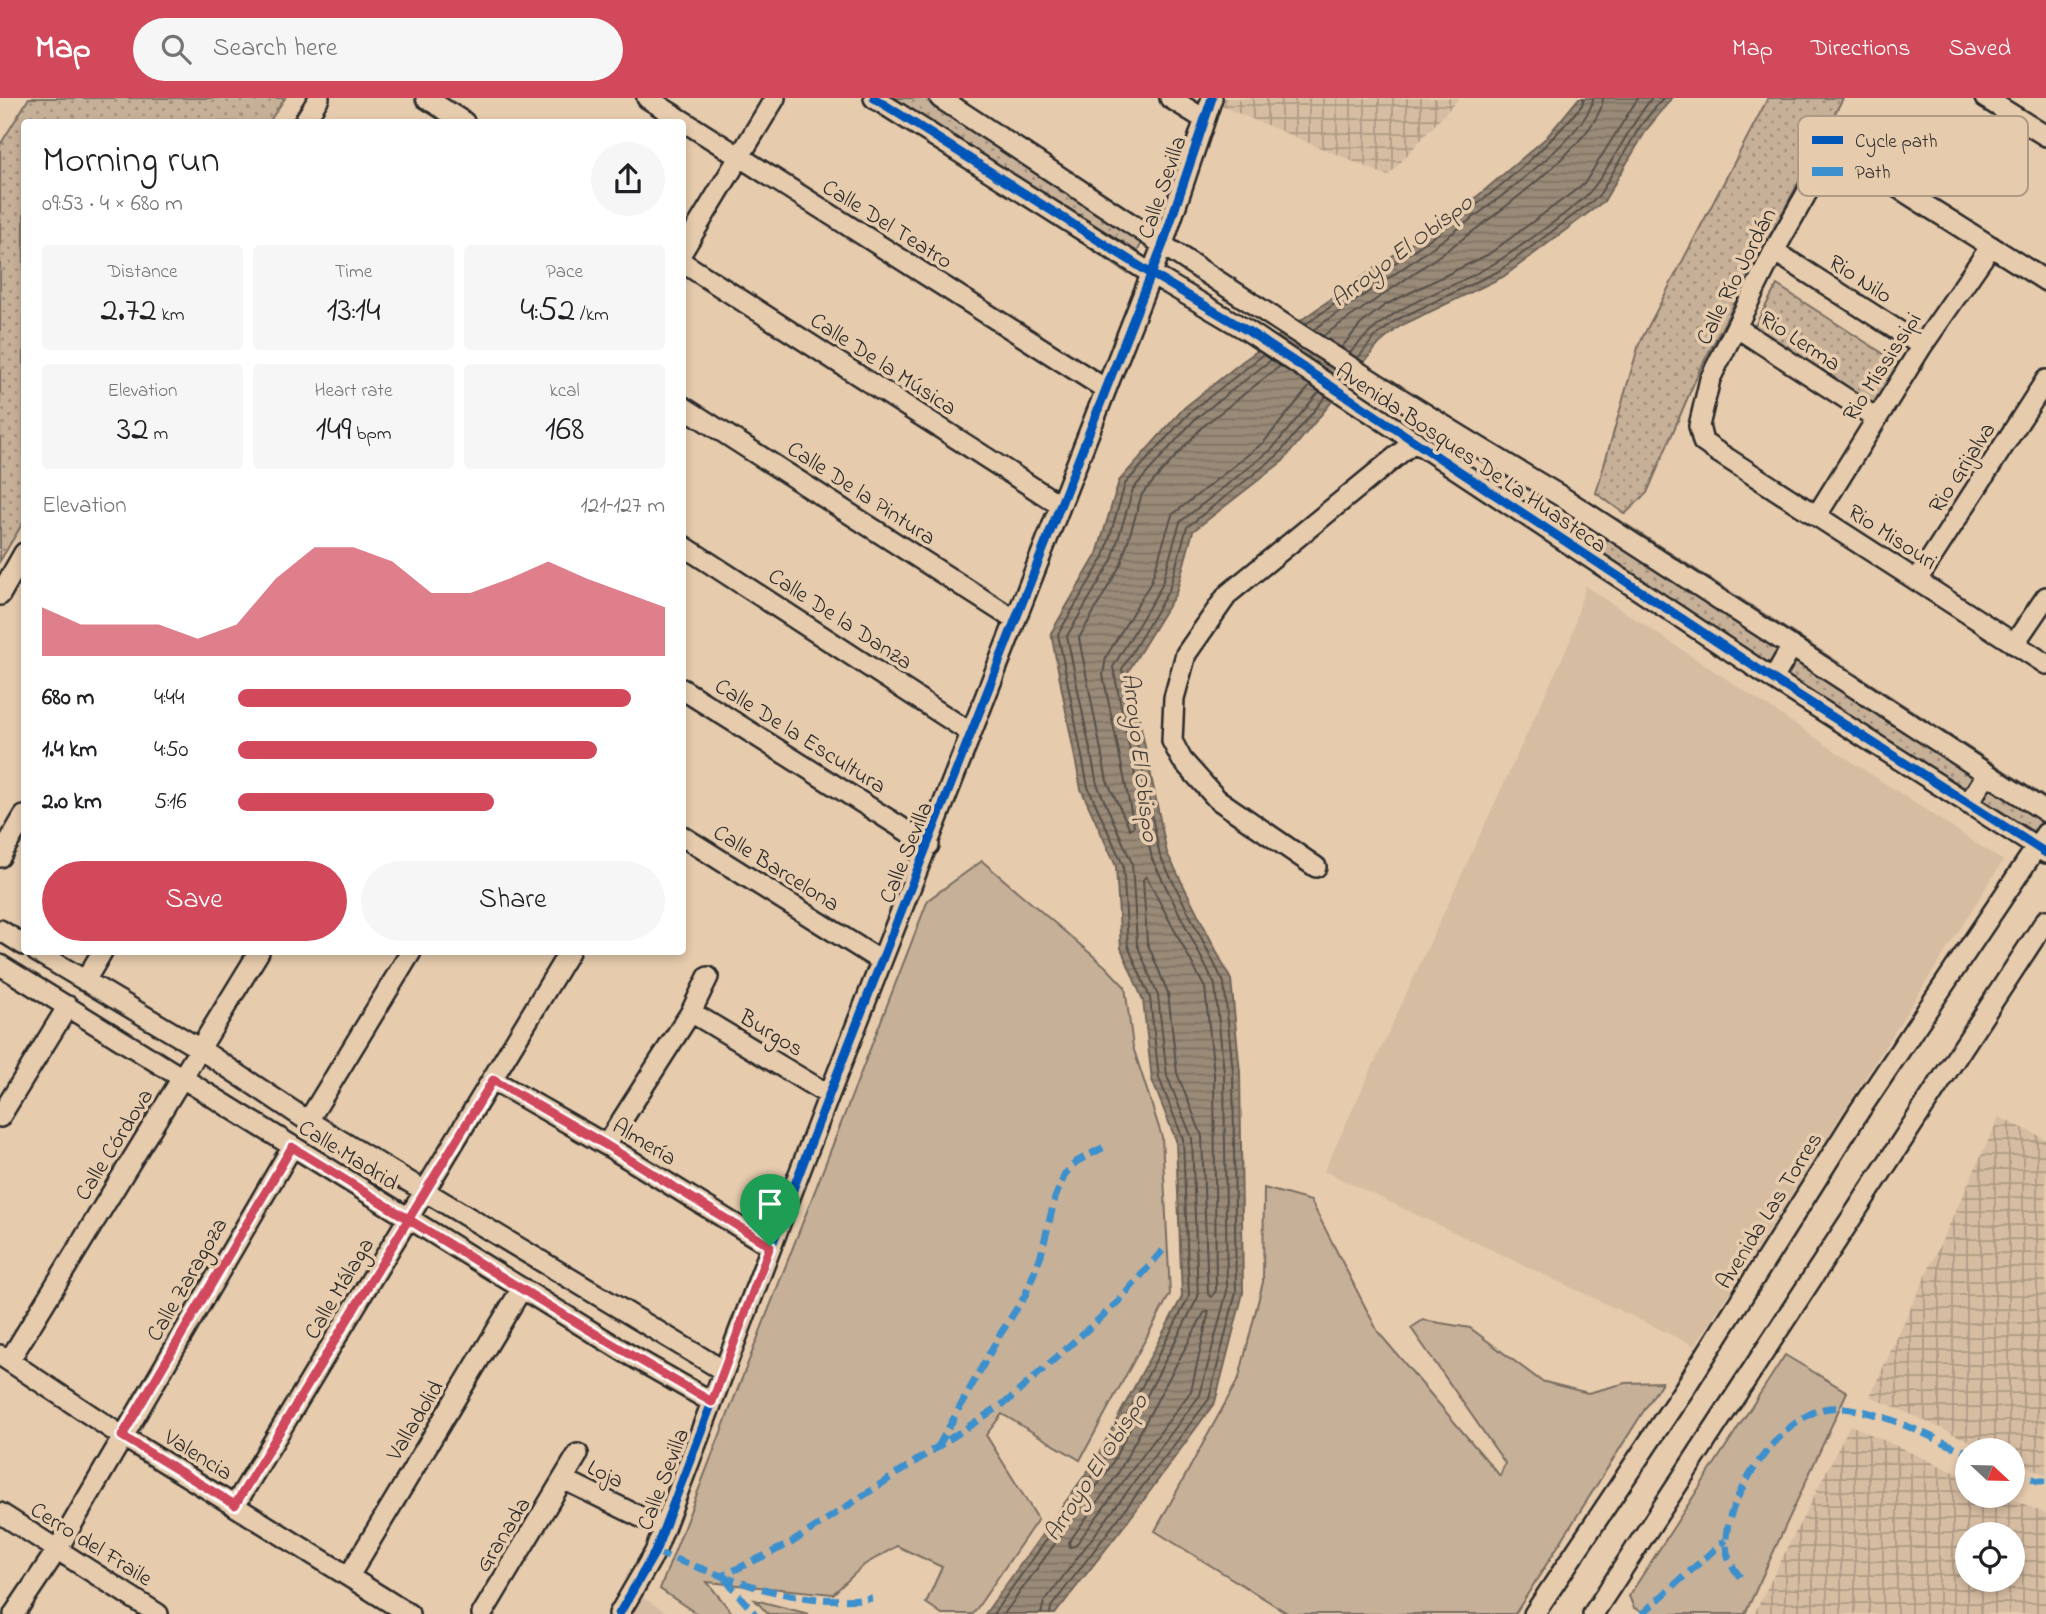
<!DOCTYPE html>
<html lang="en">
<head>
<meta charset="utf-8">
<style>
  :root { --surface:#fff; --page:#f6f6f6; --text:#202124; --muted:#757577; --accent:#d1495b }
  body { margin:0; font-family:"Indie Flower",sans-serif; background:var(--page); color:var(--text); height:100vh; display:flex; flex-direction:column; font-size:26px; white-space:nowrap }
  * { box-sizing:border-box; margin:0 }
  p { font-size:23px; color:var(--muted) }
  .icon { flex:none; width:38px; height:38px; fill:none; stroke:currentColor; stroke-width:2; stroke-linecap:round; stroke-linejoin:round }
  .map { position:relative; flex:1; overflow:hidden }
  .panel { position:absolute; left:21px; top:21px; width:665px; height:836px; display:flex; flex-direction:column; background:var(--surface); border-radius:7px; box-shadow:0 4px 10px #0003 }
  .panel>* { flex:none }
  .needle { width:46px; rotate:112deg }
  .controls { position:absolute; left:1955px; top:1340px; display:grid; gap:14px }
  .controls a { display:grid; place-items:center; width:70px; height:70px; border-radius:50%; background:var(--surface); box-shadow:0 4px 10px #0003; font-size:35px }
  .pin { position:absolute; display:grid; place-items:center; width:60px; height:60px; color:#fff; margin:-72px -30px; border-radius:50% 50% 50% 0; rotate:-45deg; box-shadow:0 0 7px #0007 }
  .pin .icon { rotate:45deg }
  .round { display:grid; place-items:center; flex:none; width:74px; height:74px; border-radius:37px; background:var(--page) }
  .head { display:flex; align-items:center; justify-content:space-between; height:119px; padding:0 21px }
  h1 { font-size:38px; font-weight:600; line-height:52px }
  .stats { display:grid; grid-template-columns:repeat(3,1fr); gap:10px; height:119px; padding:7px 21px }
  .stats div { display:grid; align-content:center; border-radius:7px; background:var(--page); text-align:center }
  .stats b { font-size:35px; font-weight:600 }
  .stats small { font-size:19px; font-weight:400 }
  .stats p { font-size:19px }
  .chart { height:196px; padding:14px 21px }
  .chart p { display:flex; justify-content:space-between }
  .chart svg { width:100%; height:126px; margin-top:7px; fill:var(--accent); opacity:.7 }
  .primary-button { display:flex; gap:14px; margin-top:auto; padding:14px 21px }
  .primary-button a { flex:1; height:80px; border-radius:42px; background:var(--accent); color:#fff; font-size:28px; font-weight:600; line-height:80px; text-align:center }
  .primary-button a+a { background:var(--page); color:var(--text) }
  ul { padding:0 21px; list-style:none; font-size:23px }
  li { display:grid; grid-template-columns:112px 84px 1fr; align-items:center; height:52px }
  li i { height:18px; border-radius:9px; background:var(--accent) }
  header { display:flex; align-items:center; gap:42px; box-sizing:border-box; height:98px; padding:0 35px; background:var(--accent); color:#fff }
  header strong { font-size:33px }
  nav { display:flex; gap:38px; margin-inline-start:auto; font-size:24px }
  .search { width:490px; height:63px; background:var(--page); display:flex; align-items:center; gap:18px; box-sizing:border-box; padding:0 24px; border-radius:38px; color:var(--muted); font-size:26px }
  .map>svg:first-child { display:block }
  .built { fill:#d6bda2 }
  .industrial { fill:url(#industrial-grid); fill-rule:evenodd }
  .green { fill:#c7b098; stroke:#796e62; stroke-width:2 }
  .park { fill:url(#park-dots); stroke:#796e62; stroke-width:2 }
  .water { fill:url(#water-rules); stroke:#6e6459; stroke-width:2 }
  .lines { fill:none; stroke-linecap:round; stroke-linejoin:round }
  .shore { stroke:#57514a; stroke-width:2 }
  .minor-casing { stroke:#2b2b2b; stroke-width:24 }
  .minor { stroke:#e6cbad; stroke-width:19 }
  .quiet { stroke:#3b90cd; stroke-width:7; stroke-dasharray:14 7; stroke-linecap:butt }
  .cycleway-casing { stroke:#e6cbad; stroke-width:13 }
  .cycleway { stroke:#0057b8; stroke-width:9 }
  .route-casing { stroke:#fff; stroke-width:14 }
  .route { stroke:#d1495b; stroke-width:9 }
  .labels { text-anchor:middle; stroke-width:7; stroke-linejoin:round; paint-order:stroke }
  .street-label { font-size:23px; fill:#2b2b2b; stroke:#e6cbad }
  .water-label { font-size:24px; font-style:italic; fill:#413e3a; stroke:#e6cbad }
  .key { fill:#e6cbad; stroke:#ae9b86; stroke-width:2 }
  .key-label { font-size:19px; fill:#2b2b2b }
</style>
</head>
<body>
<header>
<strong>Map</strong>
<div class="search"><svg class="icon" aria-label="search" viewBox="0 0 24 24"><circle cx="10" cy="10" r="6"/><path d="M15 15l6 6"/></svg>Search here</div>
<nav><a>Map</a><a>Directions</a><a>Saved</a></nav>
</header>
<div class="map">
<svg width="2046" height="1516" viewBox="0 0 2046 1516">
  <defs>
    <pattern id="industrial-grid" width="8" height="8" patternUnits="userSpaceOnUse" patternTransform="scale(1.75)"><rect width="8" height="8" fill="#d6bda2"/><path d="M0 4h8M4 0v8" fill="none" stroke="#ae9a84"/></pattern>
    <pattern id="park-dots" width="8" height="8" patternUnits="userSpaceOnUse" patternTransform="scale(1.75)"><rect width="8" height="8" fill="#c7b098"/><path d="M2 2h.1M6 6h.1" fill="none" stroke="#a28f7c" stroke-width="1.8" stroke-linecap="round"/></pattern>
    <pattern id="water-rules" width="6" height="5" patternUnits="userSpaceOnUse" patternTransform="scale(1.75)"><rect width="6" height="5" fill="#9a8a78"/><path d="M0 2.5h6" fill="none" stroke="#7e7163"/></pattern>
  </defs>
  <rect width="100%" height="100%" fill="#e6cbad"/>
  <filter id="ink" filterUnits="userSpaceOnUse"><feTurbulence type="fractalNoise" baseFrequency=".0143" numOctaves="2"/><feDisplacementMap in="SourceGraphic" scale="14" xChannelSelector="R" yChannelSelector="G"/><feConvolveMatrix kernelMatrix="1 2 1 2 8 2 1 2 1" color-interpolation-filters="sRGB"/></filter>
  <g filter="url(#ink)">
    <path class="built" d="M1585,488l418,275 -308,485 -371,-175 246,-530z
      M639,1497l30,19h-42z"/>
    <path class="industrial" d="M1202,0h257l-71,78z
      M1999,1019l47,22v336l-33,-15 -1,-9h-21l-121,-55z
      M1850,1327l117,53v18h39l40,18v100h-292zM1967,1437h45v45h-45z"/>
    <path class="green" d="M982,763l123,105 20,21 8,60 29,90 8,157 -90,166 -78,-46 -16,21 52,84 -65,95h-31l-16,-11 16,-36 -45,-21 -33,19 -31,29 -126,-12 26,32h-36l-37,-25 268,-689z
      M1264,1090l47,13 67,131 122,144 5,-13 -94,-135 12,-8 47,8 71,53 47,12 38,-10 36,-1 -147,232h-226l-134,-83 84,-153 24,-96z
      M1785,1257l62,37 -102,222h-97l-14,-6 -5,-12z
      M755,1502l54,14h-41z"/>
    <path class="park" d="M29,0h256l-16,24h-245v399l-24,40v-416z
      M864,0h92l195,126 -24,49z
      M1768,0h75l-144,273 -52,122 -22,21 -29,-21 43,-149z
      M1777,187l127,82 -30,46 -123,-80z
      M1618,421l428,279v32l-11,17 -444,-284z"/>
    <path class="water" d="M1579,0h93l-25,31 -43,72 -101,76 -103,49 -21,18 -96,117 -90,70 -17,62 -47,77 38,183 64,127 9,92 3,221 -28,109 -81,111 -79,101h-70l110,-153 87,-164 -6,-157 -24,-60 -9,-80 -22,-52 -5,-82 -35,-77 -30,-156 46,-79 22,-73 65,-73 59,-47 236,-166 67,-57z"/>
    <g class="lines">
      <path class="shore" d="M1306,226c95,-68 201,-127 276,-219l2,-7
        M1313,232c49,-35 277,-181 280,-232
        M1323,238c52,-38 278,-179 280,-238
        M1341,250l20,-24 24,-19 104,-51 95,-70 54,-86
        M1350,255c45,-54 89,-56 145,-90 18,-11 88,-60 98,-75 22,-28 36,-62 59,-90
        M1358,260l16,-20 22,-18 103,-49 99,-74 43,-72 22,-27
        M1280,268l-78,61 -60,67 -21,70 -42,74 28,143 23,48 4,-3 -31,-151 3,-18 45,-75 21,-67 92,-73 46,-56
        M1146,778l59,112 9,86 2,216 -4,7 -4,-3 -6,-158 -25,-63 -9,-80 -21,-51 -4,-62z
        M1209,1213l-18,80 -116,155 -5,1 -1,-5 48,-67 87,-162z
        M993,1516l108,-150 88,-167 -6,-158 -24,-61 -9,-80 -22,-52 -5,-81 -35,-78 -30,-153 46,-77 21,-73 64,-71 74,-58
        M1004,1516l105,-145 89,-172 -6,-159 -25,-62 -9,-80 -21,-52 -5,-81 -35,-79 -30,-148 45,-76 21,-71 62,-70 76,-59
        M1041,1516l3,-12 156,-207 27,-104 -3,-218 -9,-88 -63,-126 -39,-192 48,-80 19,-65 92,-73 47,-57
        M1050,1516l1,-7 158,-208 27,-107 -3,-220 -9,-89 -64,-127 -38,-187 47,-79 18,-63 91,-72 48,-59"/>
      <g class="minor-casing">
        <path id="minor" d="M426,0l38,24
          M647,0l457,290
          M874,0l276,175 98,58 525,348 273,174
          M940,0c205,134 408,273 619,397l487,317
          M1170,0l34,21
          M1985,0l61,38
          M304,24l15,-24
          M1774,153l148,95
          M682,154l93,-154
          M682,164l378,243
          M2046,183l-192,-121 -16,-4 -15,9 -10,17 -39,69 -64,128 -11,47 4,16 10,7 333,215
          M1736,229l140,91
          M682,308l333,214
          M1817,417l105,-169 69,-100
          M682,447l289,188
          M1917,482l129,-200
          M0,497l24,-42
          M2014,546l32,-47
          M1773,581l19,-33
          M682,591l247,156
          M1968,706l19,-30
          M682,738l199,125
          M0,759l24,-41
          M1316,769l-99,-68 -35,-39 -10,-19 2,-43 12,-44 42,-60 187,-153
          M0,832l24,15
          M37,854l163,97 108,72 416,250
          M0,867l623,386 89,51
          M85,883l17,-29
          M691,914l138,83
          M493,982l113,65 164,101
          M0,1019l68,-111
          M308,1023l103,-169
          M606,1047l85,-133 17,-35
          M0,1257l122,81 287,178
          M9,1263l250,-409
          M565,1382l98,48
          M235,1407l334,-553
          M0,1415l158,101
          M349,1478l173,-288
          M14,1516l43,-64 235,-403
          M482,1516l96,-160
          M619,1516l36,-62 174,-457 334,-851 49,-146
          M1534,1516l149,-223 177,-281 186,-277
          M1593,1516l453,-694"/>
      </g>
      <use href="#minor" class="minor"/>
      <path class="quiet" d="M938,1349l61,-111 26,-40 16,-41 14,-57 10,-24 11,-12 30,-16
        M2012,1373l26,10h8
        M655,1454l67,24 69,-33 218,-143 110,-99 44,-51
        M722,1478c50,18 97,28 150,22
        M1740,1479c-9,-12 -15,-22 -14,-39 2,-44 58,-126 104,-130 43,-3 98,29 137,44
        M725,1481l30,35
        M1642,1516l83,-74"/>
      <g class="cycleway-casing">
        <path id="cycleway" d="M874,0l276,175 98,58 525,348 273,174
          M619,1516l36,-62 174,-457 334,-851 49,-146"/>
      </g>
      <use href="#cycleway" class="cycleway"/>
    </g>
  </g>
  <g class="lines" filter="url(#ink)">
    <g class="route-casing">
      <path id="route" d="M770,1148l-164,-101 -113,-65 -258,425 -113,-69 170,-289c139,86 278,174 420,255l58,-156"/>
    </g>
    <use href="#route" class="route"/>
  </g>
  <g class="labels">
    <g class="street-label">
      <text transform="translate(1161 89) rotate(-71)" y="8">Calle Sevilla</text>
      <text transform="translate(888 125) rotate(32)" y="8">Calle Del Teatro</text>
      <text transform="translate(1735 178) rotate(-63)" y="8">Calle Río Jordán</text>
      <text transform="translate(1861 180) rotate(33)" y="8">Rio Nilo</text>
      <text transform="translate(1801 242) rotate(33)" y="8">Rio Lerma</text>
      <text transform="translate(884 265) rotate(33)" y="8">Calle De la Música</text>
      <text transform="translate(1881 268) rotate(-57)" y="8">Rio Mississipi</text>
      <text transform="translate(1472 359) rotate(34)" y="8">Avenida Bosques De La Huasteca</text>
      <text transform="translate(1961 369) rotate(-57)" y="8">Rio Grijalva</text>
      <text transform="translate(862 394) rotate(33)" y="8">Calle De la Pintura</text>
      <text transform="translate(1893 438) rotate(33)" y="8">Rio Misouri</text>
      <text transform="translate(841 520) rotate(33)" y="8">Calle De la Danza</text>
      <text transform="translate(801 637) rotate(32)" y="8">Calle De la Escultura</text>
      <text transform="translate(905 754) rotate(-68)" y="8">Calle Sevilla</text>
      <text transform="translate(777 769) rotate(32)" y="8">Calle Barcelona</text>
      <text transform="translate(772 934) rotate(31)" y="8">Burgos</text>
      <text transform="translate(645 1043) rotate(31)" y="8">Almería</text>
      <text transform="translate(113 1046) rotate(-58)" y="8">Calle Córdova</text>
      <text transform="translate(349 1056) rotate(32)" y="8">Calle Madrid</text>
      <text transform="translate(1768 1112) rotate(-58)" y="8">Avenida Las Torres</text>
      <text transform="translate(186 1181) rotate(-60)" y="8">Calle Zaragoza</text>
      <text transform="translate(338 1190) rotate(-59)" y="8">Calle Málaga</text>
      <text transform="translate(414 1322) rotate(-59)" y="8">Valladolid</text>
      <text transform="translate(199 1356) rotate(32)" y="8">Valencia</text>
      <text transform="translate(606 1375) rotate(26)" y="8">Loja</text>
      <text transform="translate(662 1381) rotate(-69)" y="8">Calle Sevilla</text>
      <text transform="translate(502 1436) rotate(-58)" y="8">Granada</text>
      <text transform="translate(92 1445) rotate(32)" y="8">Cerro del Fraile</text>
    </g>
    <g class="water-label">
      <text transform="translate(1401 152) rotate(-37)" y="8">Arroyo El Obispo</text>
      <text transform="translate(1141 659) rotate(83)" y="8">Arroyo El Obispo</text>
      <text transform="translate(1095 1369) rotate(-57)" y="8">Arroyo El Obispo</text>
    </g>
  </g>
  <rect x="1798" y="18" width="230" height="80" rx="10" class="key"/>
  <rect x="1812" y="38" width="31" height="8" fill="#0057b8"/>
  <rect x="1812" y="69" width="31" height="9" fill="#3b90cd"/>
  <g class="key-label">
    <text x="1855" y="49">Cycle path</text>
    <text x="1855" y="80">Path</text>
  </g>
</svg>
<div class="controls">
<a><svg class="needle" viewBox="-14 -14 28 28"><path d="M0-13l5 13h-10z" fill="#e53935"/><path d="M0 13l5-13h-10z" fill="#757577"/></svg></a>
<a><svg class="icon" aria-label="locate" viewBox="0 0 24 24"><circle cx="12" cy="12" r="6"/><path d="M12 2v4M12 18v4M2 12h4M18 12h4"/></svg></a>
</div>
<div class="pin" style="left:770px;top:1148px;background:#1e9e55"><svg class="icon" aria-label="arrive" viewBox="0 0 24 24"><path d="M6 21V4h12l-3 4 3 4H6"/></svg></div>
<section class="panel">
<div class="head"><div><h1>Morning run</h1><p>09:53 · 4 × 680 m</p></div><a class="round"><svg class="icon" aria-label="share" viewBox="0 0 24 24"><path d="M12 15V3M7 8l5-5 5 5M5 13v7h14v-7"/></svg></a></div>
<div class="stats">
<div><p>Distance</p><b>2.72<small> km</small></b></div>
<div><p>Time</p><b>13:14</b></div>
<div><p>Pace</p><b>4:52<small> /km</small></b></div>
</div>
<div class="stats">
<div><p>Elevation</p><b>32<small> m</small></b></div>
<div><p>Heart rate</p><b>149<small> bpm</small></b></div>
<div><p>kcal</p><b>168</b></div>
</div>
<div class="chart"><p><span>Elevation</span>121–127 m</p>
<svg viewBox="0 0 160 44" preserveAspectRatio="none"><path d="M0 44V27L10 33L20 33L30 33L40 38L50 33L60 17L70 6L80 6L90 11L100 22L110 22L120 17L130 11L140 17L150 22L160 27V44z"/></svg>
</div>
<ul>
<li><b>680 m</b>4:44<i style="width:92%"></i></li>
<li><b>1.4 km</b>4:50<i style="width:84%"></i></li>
<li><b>2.0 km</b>5:16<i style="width:60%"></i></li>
</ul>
<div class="primary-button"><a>Save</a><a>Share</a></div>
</section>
</div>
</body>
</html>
